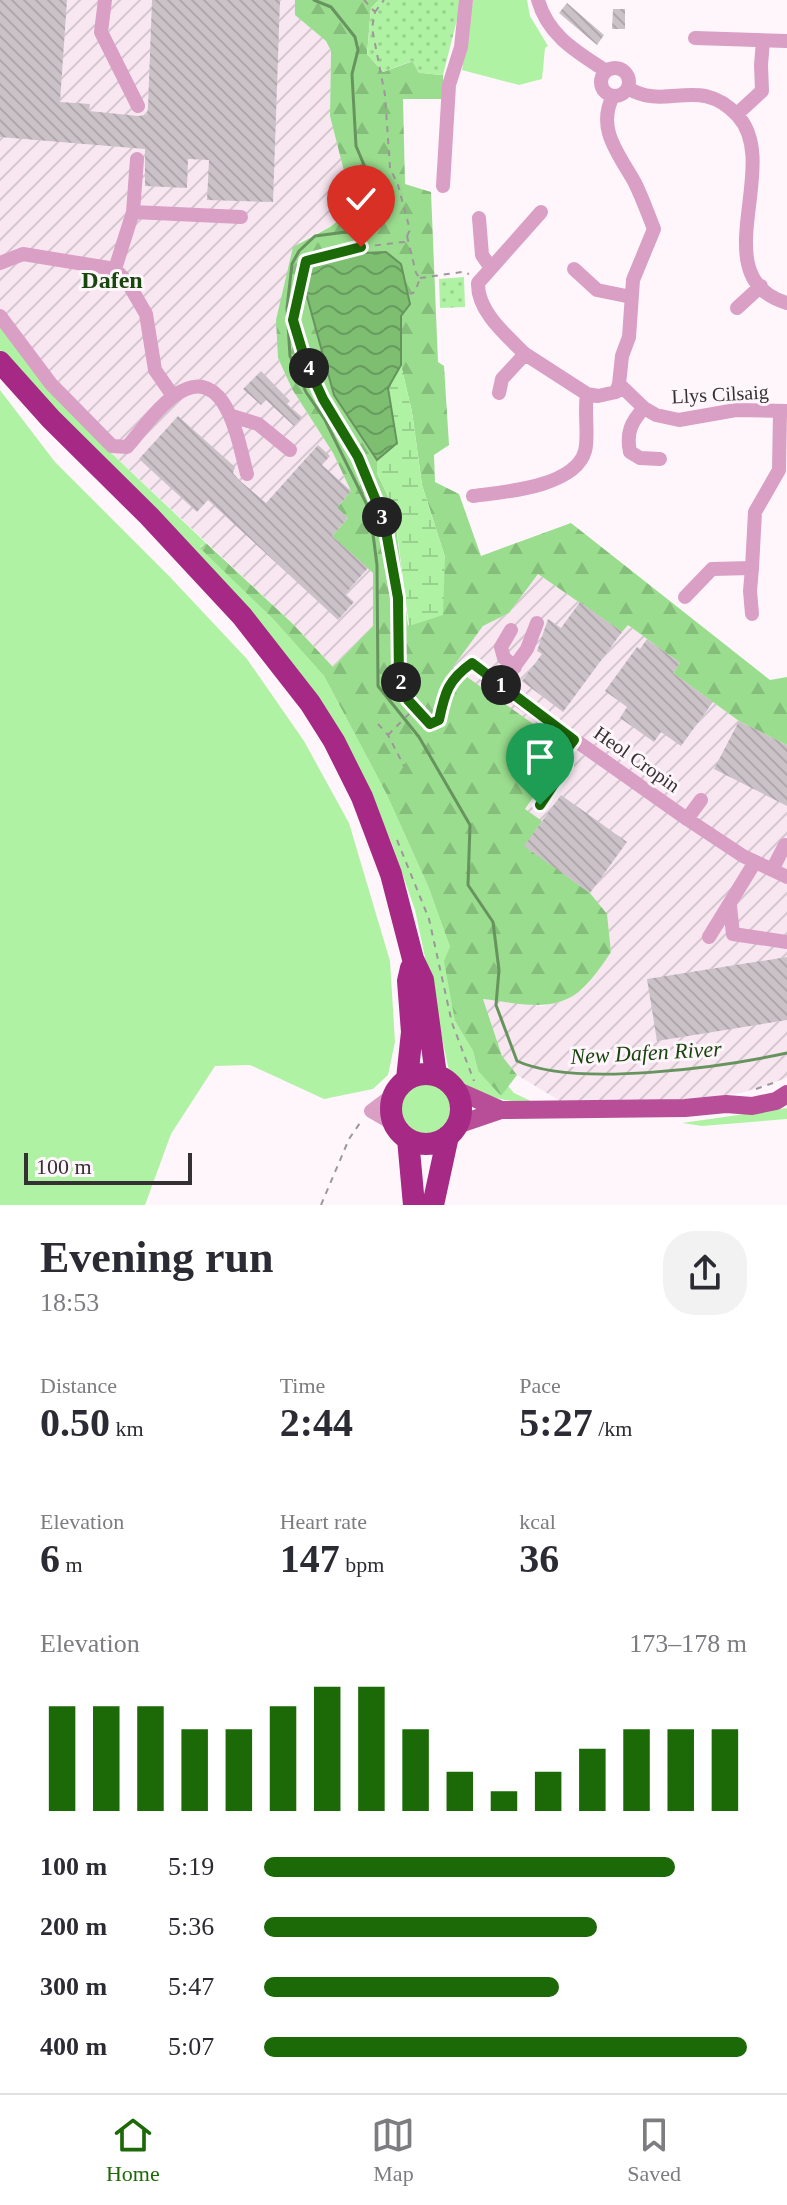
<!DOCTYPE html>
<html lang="en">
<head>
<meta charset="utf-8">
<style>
  :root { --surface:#fff; --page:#f2f2f3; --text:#2b2b33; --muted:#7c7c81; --line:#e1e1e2; --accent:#1c6907 }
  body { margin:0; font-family:Georgia,serif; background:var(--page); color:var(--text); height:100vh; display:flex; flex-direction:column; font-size:30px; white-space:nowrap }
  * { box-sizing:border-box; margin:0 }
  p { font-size:26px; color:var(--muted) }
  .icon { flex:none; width:44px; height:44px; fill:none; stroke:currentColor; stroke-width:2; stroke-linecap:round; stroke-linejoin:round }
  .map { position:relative; height:1205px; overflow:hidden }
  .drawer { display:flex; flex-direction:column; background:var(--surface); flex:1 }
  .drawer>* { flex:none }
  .scale { position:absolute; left:24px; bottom:20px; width:168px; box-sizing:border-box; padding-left:8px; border:4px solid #353133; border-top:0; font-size:22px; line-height:28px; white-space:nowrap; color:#353133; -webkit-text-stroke:6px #fff6fb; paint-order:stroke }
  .pin { position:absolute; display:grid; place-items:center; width:68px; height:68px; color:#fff; margin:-82px -34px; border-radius:50% 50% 50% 0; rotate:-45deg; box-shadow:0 0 8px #0007 }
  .pin .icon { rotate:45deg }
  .km { position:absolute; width:40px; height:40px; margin:-20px; border-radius:50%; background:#222; color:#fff; font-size:22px; line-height:40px; text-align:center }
  .round { display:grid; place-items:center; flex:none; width:84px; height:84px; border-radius:32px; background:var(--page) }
  .head { display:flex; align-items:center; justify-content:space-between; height:136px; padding:0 40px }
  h1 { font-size:44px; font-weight:700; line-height:60px }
  .figures { display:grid; grid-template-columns:repeat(3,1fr); gap:12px; height:136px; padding:8px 40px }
  .figures div { display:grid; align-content:center }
  .figures b { font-size:40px; font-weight:700 }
  .figures small { font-size:22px; font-weight:400 }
  .figures p { font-size:22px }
  .chart { height:224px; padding:16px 40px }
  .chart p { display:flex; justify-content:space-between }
  .chart svg { width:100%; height:144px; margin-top:8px; stroke:var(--accent); stroke-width:6 }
  ul { padding:0 40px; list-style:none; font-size:26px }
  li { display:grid; grid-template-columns:128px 96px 1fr; align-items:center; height:60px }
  li i { height:20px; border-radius:10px; background:var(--accent) }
  .tabs { display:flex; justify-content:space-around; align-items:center; height:112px; border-top:2px solid var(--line); background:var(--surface); font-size:22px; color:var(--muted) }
  .tabs a { display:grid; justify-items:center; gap:4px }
  .tabs .current { color:var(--accent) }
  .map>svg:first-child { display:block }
  .industrial { fill:url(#industrial-furrows) }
  .grass { fill:#b0f2a4 }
  .forest { fill:url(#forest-firs); fill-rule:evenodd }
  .wetland { fill:url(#wetland-marsh) }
  .park { fill:url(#park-dots) }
  .water { fill:url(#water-waves); stroke:#67945e; stroke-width:2 }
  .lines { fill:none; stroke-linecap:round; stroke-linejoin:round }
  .stream { stroke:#67945e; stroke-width:3 }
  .building { fill:url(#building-back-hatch) }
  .path { stroke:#9d969a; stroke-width:2; stroke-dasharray:6 6; stroke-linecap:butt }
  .minor { stroke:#da9fc4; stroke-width:14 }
  .major { stroke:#b74e97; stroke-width:18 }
  .highway { stroke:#a72986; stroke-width:22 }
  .route-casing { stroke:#fff; stroke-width:16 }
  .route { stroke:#1c6907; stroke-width:10 }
  .labels { text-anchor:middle; stroke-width:6; stroke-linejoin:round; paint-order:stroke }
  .street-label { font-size:20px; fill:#353133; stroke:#fff6fb }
  .water-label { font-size:22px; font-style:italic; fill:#17430e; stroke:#fff6fb }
  .quarter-label { font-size:24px; font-weight:bold; fill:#18470e; stroke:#fff6fb }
</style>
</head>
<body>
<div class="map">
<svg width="787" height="1205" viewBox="0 0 787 1205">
  <defs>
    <pattern id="industrial-furrows" width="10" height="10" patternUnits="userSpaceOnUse" patternTransform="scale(2)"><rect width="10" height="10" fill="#f8e7f1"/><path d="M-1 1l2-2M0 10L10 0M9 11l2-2" fill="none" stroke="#d5c7cf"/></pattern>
    <pattern id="forest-firs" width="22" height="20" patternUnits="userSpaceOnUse" patternTransform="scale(2)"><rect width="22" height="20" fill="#9add8e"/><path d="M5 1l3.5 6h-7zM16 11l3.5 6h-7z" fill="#85be7b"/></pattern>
    <pattern id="wetland-marsh" width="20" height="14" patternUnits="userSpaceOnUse" patternTransform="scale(2)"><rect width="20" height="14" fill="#b0f2a4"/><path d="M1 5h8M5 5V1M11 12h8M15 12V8" fill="none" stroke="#98d08e"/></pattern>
    <pattern id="park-dots" width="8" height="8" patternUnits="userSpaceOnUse" patternTransform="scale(2)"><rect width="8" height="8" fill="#b0f2a4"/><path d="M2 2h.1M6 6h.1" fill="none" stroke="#98d08e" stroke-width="1.8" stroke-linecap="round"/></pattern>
    <pattern id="water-waves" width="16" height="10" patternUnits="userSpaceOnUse" patternTransform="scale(2)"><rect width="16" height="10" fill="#7dbe71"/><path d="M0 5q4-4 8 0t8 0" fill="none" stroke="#679b5d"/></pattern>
    <pattern id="building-back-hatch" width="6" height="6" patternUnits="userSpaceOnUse" patternTransform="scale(2)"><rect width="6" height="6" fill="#cbc2c8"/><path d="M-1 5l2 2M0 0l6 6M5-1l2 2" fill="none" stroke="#afa7ac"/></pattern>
  </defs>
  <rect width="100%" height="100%" fill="#fff6fb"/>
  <path class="industrial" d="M0,0h295v15l31,26 5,10 -1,65 17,67 1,26 -6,9 -12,9 -31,15 -21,116 14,31 41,64 18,38 -3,27 -15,18 40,37v53l-40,41 -41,-44 -204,-192 -88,-105z
    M538,574l84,58 6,-7 52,38 -6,10 65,48 48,24v333l-46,15 -63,8 -113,3 -48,-29 -15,-18 -19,-58 60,7 20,-5 20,-12 28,-37 -4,-37 -17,-22 -66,-47 1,-36 31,-44 -4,-12 -100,-86 31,-42 26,-13z"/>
  <path class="grass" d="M473,0h54l3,16 18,30 -3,2 -3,31 -23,6 -57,-15z
    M0,326l88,105 118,112 -6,4 73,72 51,57 62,117 42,93 22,61 5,74 18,30 5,20 23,24 7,-9 6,7 21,10c-34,-1 -62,-8 -86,-32l-34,-161 -23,-66 -25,-59 -41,-71 -312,-347 -14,-17z
    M0,390l55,72 115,115 77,82 57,82 45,82 41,138 5,81 -7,33 -15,14 -49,10 -74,-34 -35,1 -44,68 -26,71h-145z
    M401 1109a26 26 0 1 1 52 0a26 26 0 1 1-52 0Z
    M787,1108v11l-85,7 -20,-3z"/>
  <path class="forest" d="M295,0h84l-8,8 -4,46 16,18 30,-11 6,12 24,2v24h-40l2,85 26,8 7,170 6,4 5,79 -15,10 1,27 24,12 22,62 90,-33 199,157 17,-3v68l-48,-24 -66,-48 7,-10 -52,-38 -6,7 -84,-58 -29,39 -26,13 -30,41 107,76 -8,11 4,12 -31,43 17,12 -17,25 65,47 17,21 4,38c-8,12 -17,25 -27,35 -27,28 -67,16 -101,12l19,57 15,19 -16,21 -23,-25 -5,-20 -18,-30 -11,-60 6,-14 -22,-61 -42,-93 -62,-117 -51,-57 -73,-71 6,-5 86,80 41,44 40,-41v-53l-41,-37 16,-18 -11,-10 14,-17 -18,-38 -41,-64 -14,-31 -2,-38 17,-73 37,-20 12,-9 6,-10 -1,-25 -17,-67 1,-65 -5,-10 -31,-26zM401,265v100l11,47 10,73 23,72 -37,69 -14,-117 -17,-36z"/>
  <path class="wetland" d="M401,365l11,47 10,73 23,72 -2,58 -34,11 -15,-117 -17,-36v-13l20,-18 -9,-54z"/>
  <path class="park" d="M379,0h83l-19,75 -24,-2 -7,-12 -29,11 -16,-18 4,-46z
    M464,277l1,30 -25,1 -1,-29z"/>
  <path class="water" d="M386,252l15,12 9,40 -9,12v49l-13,23 9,55 -20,17 -43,-65 -31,-113 9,-17 52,-12z"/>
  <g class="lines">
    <path class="stream" d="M314,0l17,7 24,30 3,13 -6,24 4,72 11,26 2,22 11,21 -1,7 -12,12
      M367,234l-21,-2 -31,4 -16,15 -7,13 -5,44 3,48 16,36 19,28 45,91 7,54 1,121 41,51 51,88 -2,60 25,37 6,48 -3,35 21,56c59,27 206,6 270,-8"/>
  </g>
  <path class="building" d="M0,0h67l-7,102 30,2 -1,7 49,5 9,-1 1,-8 4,-107h128l-7,202 -66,-2 2,-40 -21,-1 -1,29 -42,-2v-37l-145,-12z
    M567,3l37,32 -7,10 -38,-32z
    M613,9h12v20h-13z
    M261,371l29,30 -3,3 15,13 -8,9 -28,-26 -5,5 -18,-16z
    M178,416l57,51 -2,6 6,7 27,23 52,-58 12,11 -8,9 29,26 -14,17 11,10 -16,18 36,32 -23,26 9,8 -16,18 -130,-120 -11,12 -58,-53z
    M580,602l42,30 -59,80 -41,-31 20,-27 -5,-3 11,-32 13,9z
    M647,639l33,24 -7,10 40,29 -32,44 -20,-14 -7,10 -34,-24 7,-11 -22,-16 32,-44 3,2z
    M739,721l48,24v61l-73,-37z
    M561,795l66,47 -37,51 -66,-47z
    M787,957v63l-130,21 -10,-62z"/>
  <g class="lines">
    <path class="path" d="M364,0l11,12 -3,16 13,67 5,73 8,17 12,45 -6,12 -43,5 -55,14 -13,59 12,40 18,39 35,58 26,63 14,78 2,34 -3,25 2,22 9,21 22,24 9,-4c4,-21 7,-33 22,-49
      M375,12l9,-12
      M407,236l9,37 4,5 -5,14 -5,2
      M420,278l42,-6 7,2
      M378,724l10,11 16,31
      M388,735l27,-27
      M397,840l32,79 23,104 22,58
      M756,1089l20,-7
      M321,1205l28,-66 13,-19"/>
    <path class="minor" d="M105,0l-4,32 37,74
      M538,0c10,36 39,52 68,71
      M695,38l92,3
      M601 82a14 14 0 1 1 28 0a14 14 0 1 1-28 0Z
      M628,88c38,24 72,-14 110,28 45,50 -36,162 49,187
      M737,114l25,-23 -1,-26 2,-24
      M443,186l6,-101 12,-38 5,-47
      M133,212l108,5
      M479,218l3,37 9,13
      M0,263l23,-9 92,15 13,14 18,31 9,56 18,26
      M115,269l18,-57 4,-53
      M574,269l23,21 34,7
      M737,308l24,-22
      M0,316l51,68 61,62 15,1c14,-16 29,-38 47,-51 52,-37 64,45 73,78
      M525,354c-19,-19 -48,-43 -47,-71l63,-71
      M619,384l25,24 12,7 23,5 57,-10 51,1
      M499,393l3,-14 23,-25 62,40
      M644,408c-13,14 -18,25 -14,44l10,6 20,1
      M232,416l26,8 32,26
      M473,496c31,-4 102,-9 112,-45 4,-14 -1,-39 2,-57l11,2 18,-4 3,-8 3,-28 7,-19 4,-57 21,-51c-6,-15 -12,-32 -19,-46 -16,-29 -39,-54 -22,-87
      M752,568l-2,23 2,23
      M685,597l27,-28 40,-1 3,-56 24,-42 1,-59
      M511,630l-10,17 3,11 11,9
      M472,663l49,39 166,117 56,37 44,21
      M501,685l26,-36 10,-26
      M540,805l26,-39 -2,-13 10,-13
      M687,819l14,-19
      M772,870l13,-25
      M730,906l3,28 54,8
      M709,937l46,-75
      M395,1125l-24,-14 24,-18"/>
    <path class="major" d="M456,1090l45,20
      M457,1125l44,-15 184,-2 41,-4 26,2 24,-5 11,-7"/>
    <path class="highway" d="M0,362l51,57 98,97 93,100 68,87 24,38 28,56 29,77 22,85 10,21 13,95
      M391 1109a35 35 0 1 1 70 0a35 35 0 1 1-70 0Z
      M407,1079l5,-47 -4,-51 3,-13
      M408,1139l6,66
      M433,1205l15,-69"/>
  </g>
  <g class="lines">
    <g class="route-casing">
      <path id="route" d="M361,247l-55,14 -13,59 12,40 18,39 35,58 26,63 14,78 1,81 9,21 22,24 9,-4c6,-28 9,-40 33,-57l102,77 -10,13 2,13 -26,39"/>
    </g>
    <use href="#route" class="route"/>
  </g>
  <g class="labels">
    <g class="street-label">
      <text transform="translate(720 394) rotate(-3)" y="7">Llys Cilsaig</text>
      <text transform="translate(637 759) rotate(35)" y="7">Heol Cropin</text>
    </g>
    <g class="water-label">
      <text transform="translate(646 1052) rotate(-3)" y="8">New Dafen River</text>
    </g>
    <g class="quarter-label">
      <text x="112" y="288">Dafen</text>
    </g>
  </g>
</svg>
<div class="scale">100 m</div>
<div class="pin" style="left:540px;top:805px;background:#1e9e55"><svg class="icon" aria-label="arrive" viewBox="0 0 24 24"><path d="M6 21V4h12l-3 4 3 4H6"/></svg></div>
<div class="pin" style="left:361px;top:247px;background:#d93025"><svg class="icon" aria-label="check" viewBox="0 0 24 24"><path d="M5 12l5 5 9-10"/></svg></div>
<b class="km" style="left:501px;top:685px">1</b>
<b class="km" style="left:401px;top:682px">2</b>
<b class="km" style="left:382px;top:517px">3</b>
<b class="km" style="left:309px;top:368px">4</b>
</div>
<section class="drawer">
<div class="head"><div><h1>Evening run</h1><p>18:53</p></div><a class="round"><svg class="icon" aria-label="share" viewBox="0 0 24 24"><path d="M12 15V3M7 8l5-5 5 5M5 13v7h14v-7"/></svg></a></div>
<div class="figures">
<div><p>Distance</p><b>0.50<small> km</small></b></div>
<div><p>Time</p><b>2:44</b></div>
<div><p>Pace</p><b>5:27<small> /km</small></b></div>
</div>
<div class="figures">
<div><p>Elevation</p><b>6<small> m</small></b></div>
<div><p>Heart rate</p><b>147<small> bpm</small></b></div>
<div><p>kcal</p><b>36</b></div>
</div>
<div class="chart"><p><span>Elevation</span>173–178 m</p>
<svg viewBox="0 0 160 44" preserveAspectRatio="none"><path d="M5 44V12M15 44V12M25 44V12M35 44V19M45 44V19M55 44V12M65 44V6M75 44V6M85 44V19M95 44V32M105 44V38M115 44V32M125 44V25M135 44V19M145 44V19M155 44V19"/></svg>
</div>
<ul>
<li><b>100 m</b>5:19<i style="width:85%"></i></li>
<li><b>200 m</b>5:36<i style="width:69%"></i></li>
<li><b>300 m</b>5:47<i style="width:61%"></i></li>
<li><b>400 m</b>5:07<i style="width:100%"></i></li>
</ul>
</section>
<nav class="tabs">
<a class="current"><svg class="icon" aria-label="home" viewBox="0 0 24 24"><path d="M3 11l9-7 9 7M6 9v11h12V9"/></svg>Home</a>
<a><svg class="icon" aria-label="map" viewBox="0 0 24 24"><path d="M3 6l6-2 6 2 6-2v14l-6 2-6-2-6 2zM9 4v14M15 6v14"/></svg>Map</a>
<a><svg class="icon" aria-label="saved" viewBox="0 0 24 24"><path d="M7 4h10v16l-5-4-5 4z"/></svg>Saved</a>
</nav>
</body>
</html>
